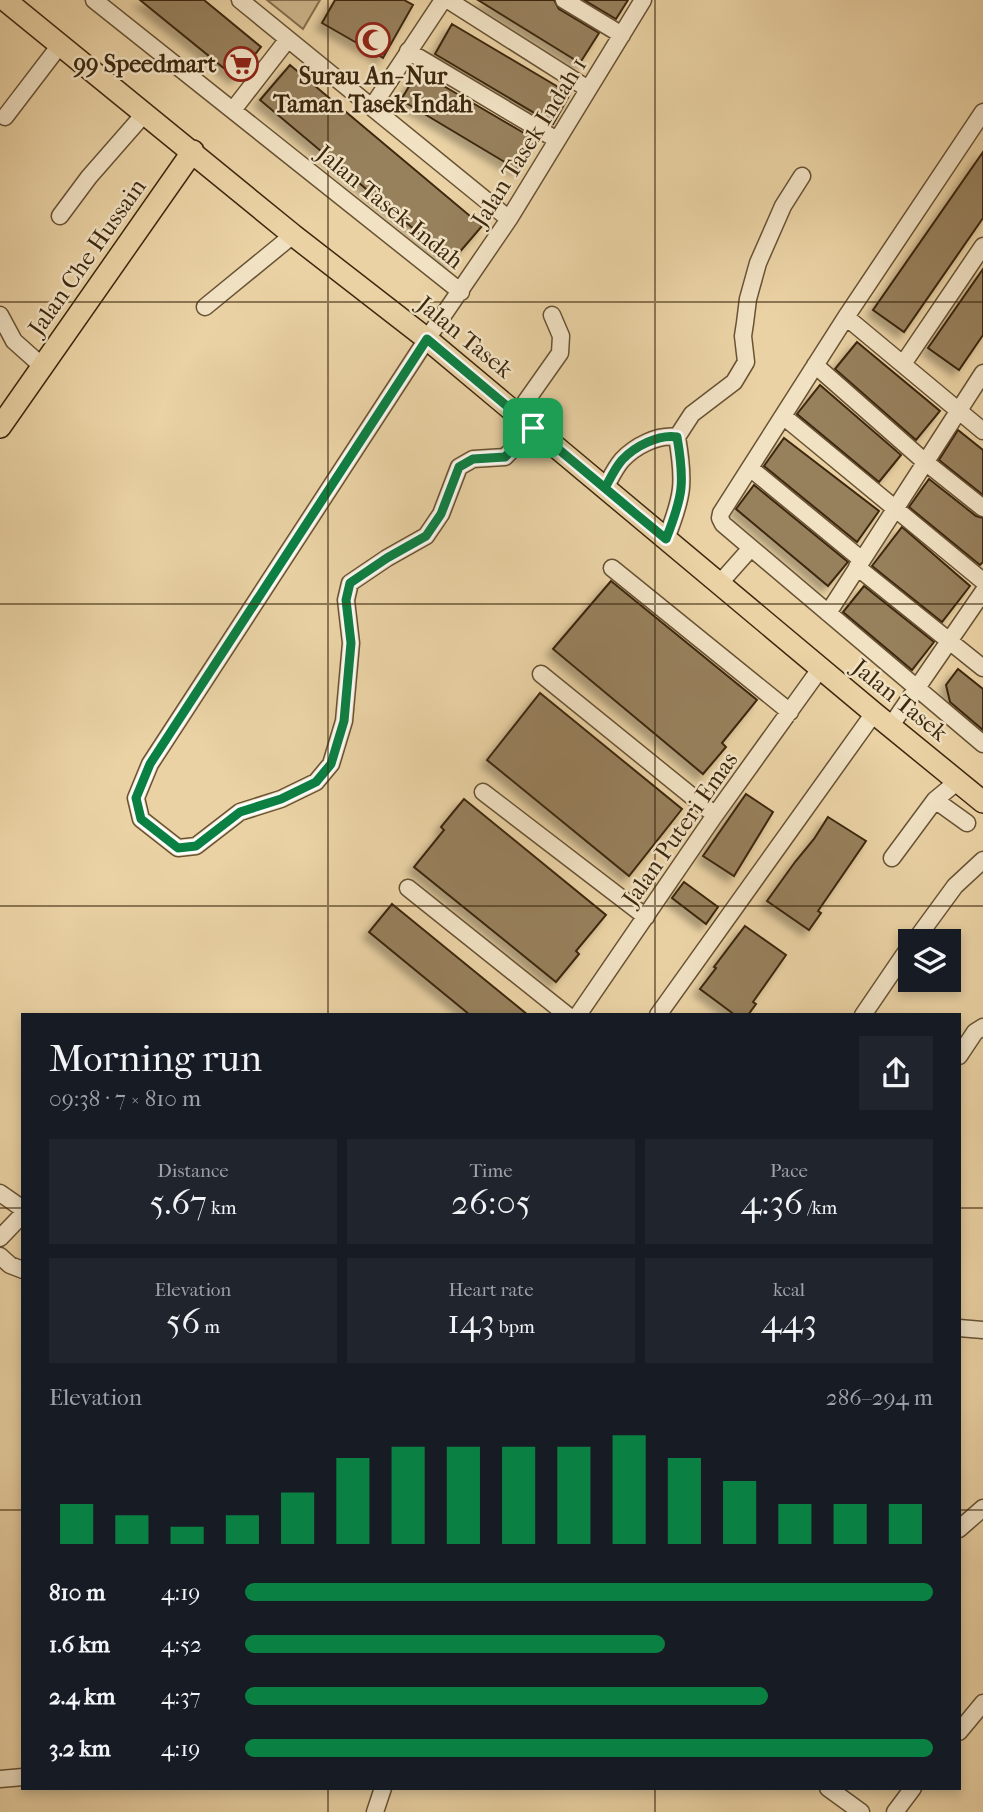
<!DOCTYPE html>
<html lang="en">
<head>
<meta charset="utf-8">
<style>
  :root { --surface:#171b24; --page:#20242c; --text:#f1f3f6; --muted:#9ea1a6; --accent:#0b8043 }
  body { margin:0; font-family:"IM FELL French Canon",serif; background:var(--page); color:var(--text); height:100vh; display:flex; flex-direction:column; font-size:26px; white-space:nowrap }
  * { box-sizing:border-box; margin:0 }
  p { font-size:23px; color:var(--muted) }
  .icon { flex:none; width:38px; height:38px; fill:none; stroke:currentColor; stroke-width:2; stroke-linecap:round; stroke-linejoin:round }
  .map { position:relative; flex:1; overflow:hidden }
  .side { position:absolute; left:21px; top:1013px; width:940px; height:777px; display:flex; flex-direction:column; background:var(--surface); border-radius:0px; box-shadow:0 4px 10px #0003 }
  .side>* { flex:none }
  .tools { position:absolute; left:898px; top:929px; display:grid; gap:14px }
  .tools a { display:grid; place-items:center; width:63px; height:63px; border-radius:0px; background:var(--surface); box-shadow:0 4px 10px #0003; font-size:35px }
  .pin { position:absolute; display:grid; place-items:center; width:60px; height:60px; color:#fff; margin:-30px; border-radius:14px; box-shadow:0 4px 10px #0006 }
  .round { display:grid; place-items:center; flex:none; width:74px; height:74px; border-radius:0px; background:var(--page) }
  .head { display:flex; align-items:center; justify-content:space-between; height:119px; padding:0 28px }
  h1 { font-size:38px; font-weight:600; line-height:52px }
  .stats { display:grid; grid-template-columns:repeat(3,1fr); gap:10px; height:119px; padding:7px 28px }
  .stats div { display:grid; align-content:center; border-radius:0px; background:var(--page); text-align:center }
  .stats b { font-size:35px; font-weight:600 }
  .stats small { font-size:19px; font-weight:400 }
  .stats p { font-size:19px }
  .chart { height:196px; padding:14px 28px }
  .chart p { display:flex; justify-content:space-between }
  .chart svg { width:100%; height:126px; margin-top:7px; stroke:var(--accent); stroke-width:6 }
  ul { padding:0 28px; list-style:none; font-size:23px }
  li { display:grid; grid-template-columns:112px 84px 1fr; align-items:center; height:52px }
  li i { height:18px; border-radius:9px; background:var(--accent) }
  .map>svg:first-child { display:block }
  .green { fill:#cdb58b; stroke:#856e4d; stroke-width:2 }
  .building { fill:#97805c; stroke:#3d280f; stroke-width:2; filter:url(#shadow) }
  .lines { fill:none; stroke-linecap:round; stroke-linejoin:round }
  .minor-casing { stroke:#685234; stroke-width:19 }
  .major-casing { stroke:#3d280f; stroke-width:24 }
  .minor { stroke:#f1e2c4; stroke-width:16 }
  .major { stroke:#ead2a4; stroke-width:21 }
  .route-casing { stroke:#fff; stroke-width:14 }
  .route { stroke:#0b8043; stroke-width:9 }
  .grid { fill:none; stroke:#3d280f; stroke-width:2; stroke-opacity:0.55 }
  .labels { text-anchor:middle; stroke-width:5; stroke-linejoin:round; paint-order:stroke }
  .poi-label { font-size:24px; font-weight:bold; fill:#3d280f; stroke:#f1e2c4; text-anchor:end }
  .street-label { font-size:24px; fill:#3d280f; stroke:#f1e2c4 }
</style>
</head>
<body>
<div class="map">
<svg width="983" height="1812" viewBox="0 0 983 1812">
  <defs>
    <filter id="shadow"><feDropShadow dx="-6" dy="6" stdDeviation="3.5" flood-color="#0004"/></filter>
  </defs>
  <rect width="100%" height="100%" fill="#ead2a4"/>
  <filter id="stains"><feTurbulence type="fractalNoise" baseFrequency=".00286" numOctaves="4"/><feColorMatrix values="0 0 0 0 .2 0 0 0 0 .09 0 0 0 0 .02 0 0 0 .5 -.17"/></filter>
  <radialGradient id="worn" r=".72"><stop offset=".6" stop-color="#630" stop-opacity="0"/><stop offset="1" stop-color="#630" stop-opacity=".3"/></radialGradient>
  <path class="green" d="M267,0h53l-17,29z"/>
  <path class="building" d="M140,0h64l57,47 -25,31z
    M335,0h69l9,5 -30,53 -61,-35z
    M478,0h76l5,9 40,24 -19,30z
    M584,0h44l-12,19z
    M452,24l118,70 -17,30 -118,-70z
    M290,65l192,161 -30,35 -192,-161z
    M418,71l118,69 -18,30 -117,-70z
    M983,152v66l-79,114 -31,-22z
    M983,269v66l-24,35 -31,-22z
    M857,342l83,69 -24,29 -81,-71z
    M820,385l81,70 -22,27 -82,-68z
    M958,430l25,20v45l-44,-35z
    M784,438l95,73 -22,31 -93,-76z
    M929,479l47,37 7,2v44l-3,3 -71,-58z
    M754,485l94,77 -20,24 -92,-77z
    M902,527l68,59 -28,36 -70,-56z
    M611,581l146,119 -35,43 4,4 -23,27 -150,-125z
    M864,586l70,56 -22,28 -69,-58z
    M958,669l25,20v41l-33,-28 -4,-17z
    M540,693l142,116 -53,67 -142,-116z
    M746,794l27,18 -39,64 -31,-20z
    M464,799l142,116 -30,36 3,3 -23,28 -142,-115 30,-37 -3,-3z
    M828,817l38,24 -48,70 3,2 -12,17 -42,-29 28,-39 19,-23z
    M684,882l34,25 -12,17 -34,-26z
    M392,904l136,111h-58l-101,-83z
    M745,926l41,29 -33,47 3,2 -8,11h-13l-35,-26 16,-21 -2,-1z"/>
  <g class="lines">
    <g class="minor-casing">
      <path id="minor" d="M94,0l367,292
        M240,0l269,219
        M448,0l140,89
        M564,0l58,35
        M408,51l149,89
        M372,107l71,-107
        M233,110l55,-71
        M983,112l-137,205 -125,196 -1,5 3,6 260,220
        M5,117l55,-72
        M60,216l29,-39 56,-64
        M205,307l88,-72
        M0,315l14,26 28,25
        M846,317l137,114
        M903,364l80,-118
        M815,365l109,96 59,47
        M517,414l43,-61 1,-17 -9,-21
        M783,416l200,165
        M533,428l-28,29 -32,2 -14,8 -18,47 -15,22 -39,22 -37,25 -4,17 5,43 -7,78 -13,43 -15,18 -35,17 -41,13 -44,34 -18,2 -37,-29 -5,-21 14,-34 277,-425 82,-120 134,-219
        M750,468l112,92
        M605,488c5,-9 10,-20 17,-28 13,-14 36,-26 55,-23
        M666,539c17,-43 19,-56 11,-102l15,-23 42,-32 12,-20 -3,-26 2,-13 3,-24 10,-36 25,-57 19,-30
        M857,567l126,101
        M612,568l178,144
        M719,584l32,-36
        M828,613l155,-240
        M541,674l174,141
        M890,727l93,-135
        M483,792l163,125
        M935,800l32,23
        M892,858l43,-58 23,-19
        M408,888l159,127
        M914,942l41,-56 28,-26
        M578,1015l137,-200 105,-146
        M658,1015l216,-302
        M863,1015l47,-69
        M959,1056l16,-24 8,-5
        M0,1193l23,16
        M0,1238l23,-24
        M0,1256l10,9 13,5
        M959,1328l24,2
        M959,1529l24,-21
        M959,1732l24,-29
        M0,1779l23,-2
        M828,1788l33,24
        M375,1812l8,-24
        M895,1812l18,-24"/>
    </g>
    <g class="major-casing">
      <path id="major" d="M5,0l288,235 134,104 447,374 109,89
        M0,427l193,-276"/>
    </g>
    <use href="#minor" class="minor"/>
    <use href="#major" class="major"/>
  </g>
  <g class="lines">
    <g class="route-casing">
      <path id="route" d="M533,428l-28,29 -32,2 -14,8 -18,47 -15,22 -39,22 -37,25 -4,17 5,43 -7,78 -13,43 -15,18 -35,17 -41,13 -44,34 -18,2 -37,-29 -5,-21 14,-34 277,-425c80,67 159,134 239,200 17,-43 19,-56 11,-102 -18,-3 -42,9 -55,23 -7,8 -12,19 -17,28l-72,-60"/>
    </g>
    <use href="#route" class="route"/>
  </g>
  <path class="grid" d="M328,0v1015M655,0v1015M0,302h983M0,604h983M0,906h983M0,1208h23M959,1208h24M0,1510h23M959,1510h24M328,1788v24M655,1788v24"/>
  <defs>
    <g id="mosque-ring" transform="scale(1.75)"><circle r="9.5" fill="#f1e2c4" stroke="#8f2418" stroke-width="1.5"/><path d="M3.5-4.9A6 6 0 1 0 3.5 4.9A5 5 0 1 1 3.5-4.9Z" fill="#8f2418"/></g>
    <g id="supermarket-ring" transform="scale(1.75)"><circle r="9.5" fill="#f1e2c4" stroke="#8f2418" stroke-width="1.5"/><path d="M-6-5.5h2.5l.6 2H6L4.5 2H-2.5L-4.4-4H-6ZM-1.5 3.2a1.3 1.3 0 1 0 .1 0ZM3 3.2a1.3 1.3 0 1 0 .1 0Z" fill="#8f2418"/></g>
  </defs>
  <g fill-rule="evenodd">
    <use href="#mosque-ring" x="373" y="40"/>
    <use href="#supermarket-ring" x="241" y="64"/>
  </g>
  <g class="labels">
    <g class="poi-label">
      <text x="216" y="72">99 Speedmart</text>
      <text x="373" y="84" text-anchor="middle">Surau An- Nur<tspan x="373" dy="28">Taman Tasek Indah</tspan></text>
    </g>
    <g class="street-label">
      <text transform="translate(529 142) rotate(-58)" y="8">Jalan Tasek Indah 1</text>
      <text transform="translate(390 207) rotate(39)" y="8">Jalan Tasek Indah</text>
      <text transform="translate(87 257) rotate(-55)" y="8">Jalan Che Hussain</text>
      <text transform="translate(465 337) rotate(39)" y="8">Jalan Tasek</text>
      <text transform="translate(900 700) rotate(39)" y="8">Jalan Tasek</text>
      <text transform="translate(680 829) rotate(-55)" y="8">Jalan Puteri Emas</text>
    </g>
  </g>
  <rect width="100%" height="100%" filter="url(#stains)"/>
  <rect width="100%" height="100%" fill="url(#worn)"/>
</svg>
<div class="tools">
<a><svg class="icon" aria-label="layers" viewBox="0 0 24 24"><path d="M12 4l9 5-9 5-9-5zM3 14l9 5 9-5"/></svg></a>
</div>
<div class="pin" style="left:533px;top:428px;background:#1e9e55"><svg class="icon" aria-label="arrive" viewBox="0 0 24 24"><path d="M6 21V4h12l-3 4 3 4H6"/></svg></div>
<section class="side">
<div class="head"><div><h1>Morning run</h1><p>09:38 · 7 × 810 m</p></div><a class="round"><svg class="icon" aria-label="share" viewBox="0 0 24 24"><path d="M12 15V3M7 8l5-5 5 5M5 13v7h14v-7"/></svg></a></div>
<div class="stats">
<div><p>Distance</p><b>5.67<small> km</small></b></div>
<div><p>Time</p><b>26:05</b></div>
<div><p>Pace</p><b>4:36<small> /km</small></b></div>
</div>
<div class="stats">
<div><p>Elevation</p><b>56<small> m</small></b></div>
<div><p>Heart rate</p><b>143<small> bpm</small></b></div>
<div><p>kcal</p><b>443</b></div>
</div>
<div class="chart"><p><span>Elevation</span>286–294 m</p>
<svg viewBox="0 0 160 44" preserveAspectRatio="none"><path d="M5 44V30M15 44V34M25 44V38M35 44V34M45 44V26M55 44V14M65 44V10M75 44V10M85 44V10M95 44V10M105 44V6M115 44V14M125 44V22M135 44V30M145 44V30M155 44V30"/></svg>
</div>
<ul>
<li><b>810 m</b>4:19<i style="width:100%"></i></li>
<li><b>1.6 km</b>4:52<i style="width:61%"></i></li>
<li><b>2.4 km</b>4:37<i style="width:76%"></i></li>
<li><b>3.2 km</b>4:19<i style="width:100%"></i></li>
</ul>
</section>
</div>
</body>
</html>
